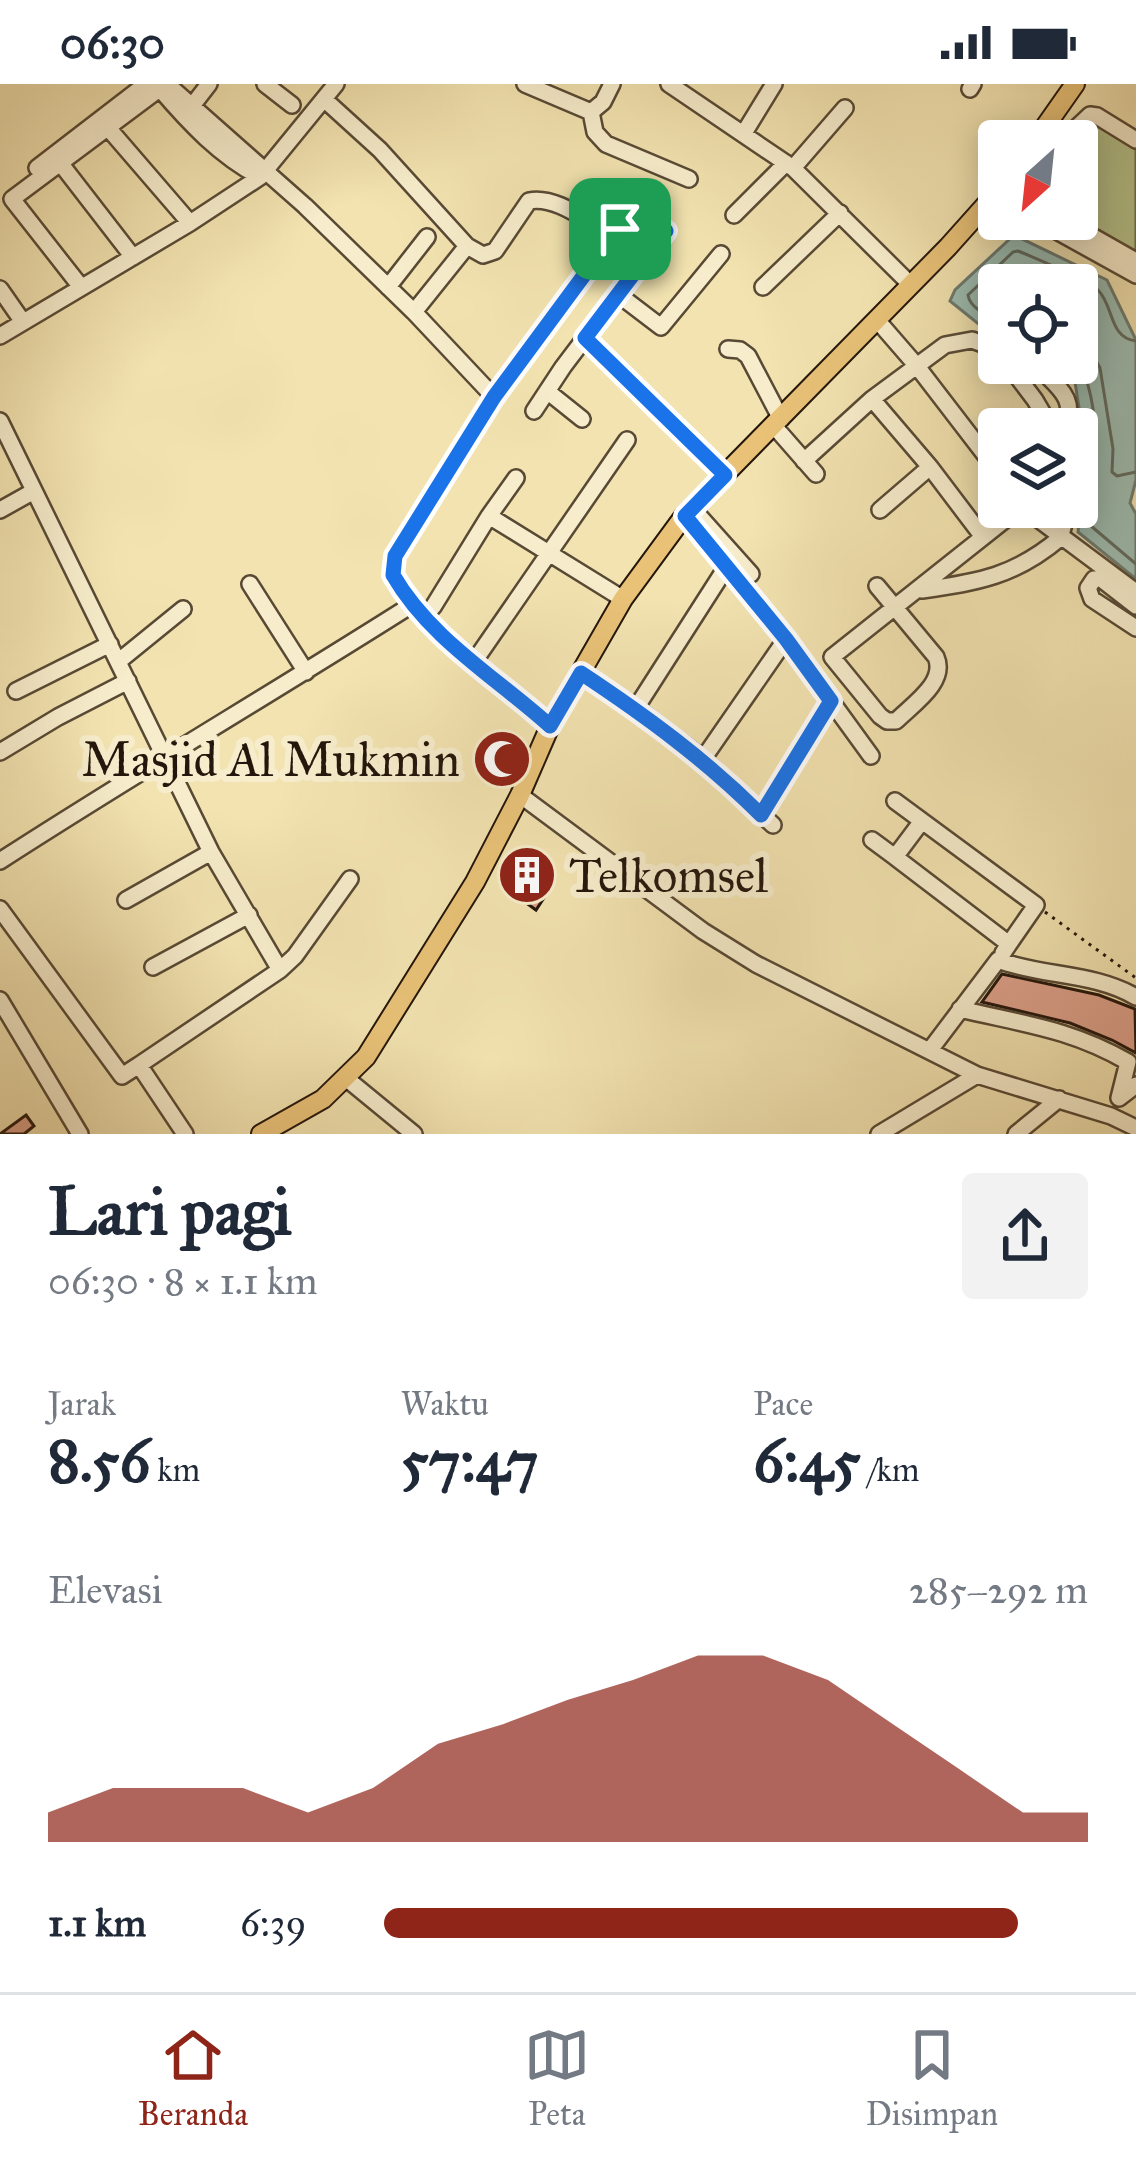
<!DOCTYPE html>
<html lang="id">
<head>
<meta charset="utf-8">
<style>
  :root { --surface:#fff; --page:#f2f2f3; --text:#1f2937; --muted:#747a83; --line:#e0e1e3; --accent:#8f2418 }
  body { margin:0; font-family:"IM FELL Great Primer",serif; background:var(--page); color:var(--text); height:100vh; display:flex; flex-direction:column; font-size:45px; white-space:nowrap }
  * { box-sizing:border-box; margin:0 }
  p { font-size:39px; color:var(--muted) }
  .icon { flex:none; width:66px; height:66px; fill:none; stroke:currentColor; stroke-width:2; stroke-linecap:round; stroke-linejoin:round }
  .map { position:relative; height:1050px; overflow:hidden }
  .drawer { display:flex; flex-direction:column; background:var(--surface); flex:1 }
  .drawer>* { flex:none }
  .needle { width:78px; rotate:207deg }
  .controls { position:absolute; left:978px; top:36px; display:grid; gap:24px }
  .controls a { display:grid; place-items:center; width:120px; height:120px; border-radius:12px; background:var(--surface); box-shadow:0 6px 30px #0003; font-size:60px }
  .pin { position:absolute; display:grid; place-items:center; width:102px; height:102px; color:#fff; margin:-51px; border-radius:24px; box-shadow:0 6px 18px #0006 }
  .round { display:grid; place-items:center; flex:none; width:126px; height:126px; border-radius:12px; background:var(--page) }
  .overview { display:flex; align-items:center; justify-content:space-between; height:204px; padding:0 48px }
  h1 { font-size:66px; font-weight:700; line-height:90px }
  .metrics { display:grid; grid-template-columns:repeat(3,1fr); gap:18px; height:204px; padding:12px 48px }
  .metrics div { display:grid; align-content:center }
  .metrics b { font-size:60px; font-weight:700 }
  .metrics small { font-size:33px; font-weight:400 }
  .metrics p { font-size:33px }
  .chart { height:336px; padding:24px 48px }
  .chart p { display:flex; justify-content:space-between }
  .chart svg { width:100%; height:216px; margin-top:12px; fill:var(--accent); opacity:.7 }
  ul { padding:0 48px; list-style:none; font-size:39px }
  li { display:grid; grid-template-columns:192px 144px 1fr; align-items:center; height:90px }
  li i { height:30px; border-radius:15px; background:var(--accent) }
  .status { display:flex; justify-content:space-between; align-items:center; height:84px; padding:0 60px; background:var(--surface); direction:ltr }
  .status svg { height:33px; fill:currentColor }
  .dock { display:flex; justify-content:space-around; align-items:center; height:168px; border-top:3px solid var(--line); background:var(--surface); font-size:33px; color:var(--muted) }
  .dock a { display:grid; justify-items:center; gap:6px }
  .dock .current { color:var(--accent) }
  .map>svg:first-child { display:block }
  .green { fill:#b6c58e; stroke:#6d6e4d; stroke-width:3 }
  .water { fill:#9cbdb2; stroke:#6c7a70; stroke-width:3 }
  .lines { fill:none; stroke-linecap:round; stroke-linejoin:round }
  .shore { stroke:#606a5f; stroke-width:3 }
  .building { fill:#dca08a; stroke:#24160c; stroke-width:3 }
  .minor-casing { stroke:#584935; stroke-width:20 }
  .major-casing { stroke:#24160c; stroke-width:22 }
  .path { stroke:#24160c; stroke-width:3; stroke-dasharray:3 6; stroke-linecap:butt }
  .minor { stroke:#f7edcc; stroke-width:15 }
  .major { stroke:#e9c278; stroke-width:18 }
  .route-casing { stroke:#fff; stroke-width:24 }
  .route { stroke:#1a73e8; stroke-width:15 }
  .labels { text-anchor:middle; stroke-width:12; stroke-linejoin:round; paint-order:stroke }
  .poi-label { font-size:48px; fill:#24160c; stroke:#f7edcc; text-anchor:end }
</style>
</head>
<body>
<div class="status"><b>06:30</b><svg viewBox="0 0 49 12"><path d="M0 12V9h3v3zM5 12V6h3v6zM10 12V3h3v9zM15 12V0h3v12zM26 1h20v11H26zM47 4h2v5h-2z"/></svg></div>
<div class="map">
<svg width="1136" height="1050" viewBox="0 0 1136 1050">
  <rect width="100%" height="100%" fill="#f2e3b0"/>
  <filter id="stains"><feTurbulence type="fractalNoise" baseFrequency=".00167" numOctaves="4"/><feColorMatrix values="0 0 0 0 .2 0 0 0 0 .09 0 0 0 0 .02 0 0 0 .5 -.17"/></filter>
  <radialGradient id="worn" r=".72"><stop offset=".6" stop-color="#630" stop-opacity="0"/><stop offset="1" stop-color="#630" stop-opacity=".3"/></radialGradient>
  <path class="green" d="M1086,33l50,23v121l-59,-42v-78h-10z"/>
  <path class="water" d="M1014,151l93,45 29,60v140l-6,23 6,11v65l-58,-47 8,-80 -12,-76 -15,-13h18v-78h-78v46l-18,-5 -31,-25 5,-11z"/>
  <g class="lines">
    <path class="shore" d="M999,234c-12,-2 -29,-10 -31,-23l45,-43 5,-1c15,6 71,30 80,39 16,16 11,48 38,51
      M1077,259l17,14 6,11 13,81 -1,23 5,4 19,-4
      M1077,278c19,20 26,112 11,135l4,11 -1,18 45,38"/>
  </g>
  <path class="building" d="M523,778l28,25 -15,23 -26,-19z
    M1002,890l97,21 36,14 1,44 -24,-13 -42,-17 -88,-21z
    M26,1031l8,11 -10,8h-24z"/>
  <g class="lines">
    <g class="minor-casing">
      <path id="minor" d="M167,0l138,122 109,106 80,85
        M265,0l27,21
        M525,0l66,28 12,-10 9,-18
        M669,0l124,84 117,116
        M160,5c29,34 60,67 100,88
        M970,5l3,-5
        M325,16l55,50 87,96 16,9 12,-4 34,-50c27,-6 60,22 84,34
        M192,22l17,-22
        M591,28l4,20 11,12 83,35
        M109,45l81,94
        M744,49l30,-49
        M1067,57l6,-10 17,-16 7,1 39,24
        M61,80l72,93
        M37,84l109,-84
        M793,84l52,-60
        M734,131l52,-52
        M1035,135l101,56
        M1062,135l74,42
        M81,203l-69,-88 154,-115
        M388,203l39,-50
        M763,203l77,-74
        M0,205l23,33
        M619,211l42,32 60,-73
        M414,228l53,-66
        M877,236l39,45 83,108
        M0,252l190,-113 70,-46 76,-93
        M585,254l140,137
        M728,265l12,1 8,6 33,63
        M1007,279l28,37 17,29
        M1035,279c21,24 43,33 30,66
        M547,307l35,28
        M872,315l58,68 -50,43
        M534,327l29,-44 103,-136 -19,-10 -16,-2 -18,16 -119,162 -101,165c-4,45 123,133 157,164
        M0,337l211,431 69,118 -141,95 46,69
        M774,342l42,48
        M804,377l68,-62 73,-54 27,-5 19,7 8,7
        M930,383l53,70
        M1022,423l114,85
        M692,424l59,66
        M0,426l34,-19
        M489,432l27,-38
        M684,432l102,123 85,117
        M250,500l56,88
        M877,502l59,71c11,25 -23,47 -40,64h-9l-7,-5 -48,-59 189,-150
        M922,506c57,-8 93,-14 138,-52l9,-31
        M1136,522l-36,-28 -6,1 -6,9 4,11 44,29
        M433,523l56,-91 134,83
        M478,572l149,-216
        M119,577l64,-52
        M581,589l55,35 67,51 70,66
        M16,607l94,-47
        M636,624l91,-142
        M0,668l58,-35 70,-36
        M703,675l83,-120
        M520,711l183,136 53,33 221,111 134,41 25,12
        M895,717l141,104 -27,39
        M761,731l70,-114
        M922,737l-27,36 114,87 -6,9
        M872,756l23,17
        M0,777c136,-88 276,-170 413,-257
        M126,816l85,-48
        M0,825l122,167 17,-11
        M153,883l96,-52
        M280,886l15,-14 55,-77
        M0,916l80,134
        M960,925c63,15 111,20 168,53l-9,36 17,-13
        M930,966l68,-90c45,17 95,12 138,37
        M347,995l67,55
        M879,1050l98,-59
        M1016,1050l43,-35"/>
    </g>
    <g class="major-casing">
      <path id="major" d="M1035,57l40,-57
        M261,1050l62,-35 43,-42 109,-175 45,-87 30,-69 73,-127 61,-83 264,-269 51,-57"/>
    </g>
    <path class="path" d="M1045,828l91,66"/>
    <use href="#minor" class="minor"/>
    <use href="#major" class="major"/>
  </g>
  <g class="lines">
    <g class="route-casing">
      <path id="route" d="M631,135l16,2 19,10 -81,107 140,137 -40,41 101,123 45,62 -70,114c-55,-55 -115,-99 -180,-142l-31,53c-53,-48 -120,-87 -157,-151l2,-19 99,-159 119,-161z"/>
    </g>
    <use href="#route" class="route"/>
  </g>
  <defs>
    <g id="mosque-disc" transform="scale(3)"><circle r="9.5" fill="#8f2418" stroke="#f7edcc"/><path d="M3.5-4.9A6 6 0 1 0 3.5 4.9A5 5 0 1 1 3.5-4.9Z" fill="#fff"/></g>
    <g id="building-disc" transform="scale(3)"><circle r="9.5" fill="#8f2418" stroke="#f7edcc"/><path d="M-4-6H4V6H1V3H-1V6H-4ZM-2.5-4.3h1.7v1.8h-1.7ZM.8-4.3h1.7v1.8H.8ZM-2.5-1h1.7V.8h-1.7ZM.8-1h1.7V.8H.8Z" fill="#fff"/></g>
  </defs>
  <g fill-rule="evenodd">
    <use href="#mosque-disc" x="502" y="675"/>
    <use href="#building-disc" x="527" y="791"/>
  </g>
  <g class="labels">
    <g class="poi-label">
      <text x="460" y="692">Masjid Al Mukmin</text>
      <text x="569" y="808" text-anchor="start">Telkomsel</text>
    </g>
  </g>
  <rect width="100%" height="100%" filter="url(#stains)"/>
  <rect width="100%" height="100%" fill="url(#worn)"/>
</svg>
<div class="controls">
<a><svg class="needle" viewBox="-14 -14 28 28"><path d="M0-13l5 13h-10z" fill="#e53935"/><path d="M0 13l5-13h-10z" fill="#747a83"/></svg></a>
<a><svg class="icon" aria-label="locate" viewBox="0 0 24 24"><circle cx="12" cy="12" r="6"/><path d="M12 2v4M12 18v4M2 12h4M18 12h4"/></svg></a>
<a><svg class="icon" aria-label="layers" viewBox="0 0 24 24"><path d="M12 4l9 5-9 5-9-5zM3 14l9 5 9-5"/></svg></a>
</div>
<div class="pin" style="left:620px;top:145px;background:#1e9e55"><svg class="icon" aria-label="arrive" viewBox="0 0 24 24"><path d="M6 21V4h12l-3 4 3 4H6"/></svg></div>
</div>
<section class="drawer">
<div class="overview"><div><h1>Lari pagi</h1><p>06:30 · 8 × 1.1 km</p></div><a class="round"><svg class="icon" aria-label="share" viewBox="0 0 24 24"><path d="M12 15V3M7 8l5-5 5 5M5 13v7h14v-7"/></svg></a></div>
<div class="metrics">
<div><p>Jarak</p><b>8.56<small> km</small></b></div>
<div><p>Waktu</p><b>57:47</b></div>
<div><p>Pace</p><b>6:45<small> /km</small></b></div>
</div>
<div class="chart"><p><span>Elevasi</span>285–292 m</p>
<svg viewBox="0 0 160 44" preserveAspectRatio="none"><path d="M0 44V38L10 33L20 33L30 33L40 38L50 33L60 24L70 20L80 15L90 11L100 6L110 6L120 11L130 20L140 29L150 38L160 38V44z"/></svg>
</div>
<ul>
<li><b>1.1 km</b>6:39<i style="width:90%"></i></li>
</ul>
</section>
<nav class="dock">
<a class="current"><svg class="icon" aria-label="home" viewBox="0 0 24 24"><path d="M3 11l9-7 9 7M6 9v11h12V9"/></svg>Beranda</a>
<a><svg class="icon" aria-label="map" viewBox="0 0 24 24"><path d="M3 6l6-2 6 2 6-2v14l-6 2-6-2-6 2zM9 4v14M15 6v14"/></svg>Peta</a>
<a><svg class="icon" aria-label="saved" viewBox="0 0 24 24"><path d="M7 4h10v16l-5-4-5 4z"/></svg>Disimpan</a>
</nav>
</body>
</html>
